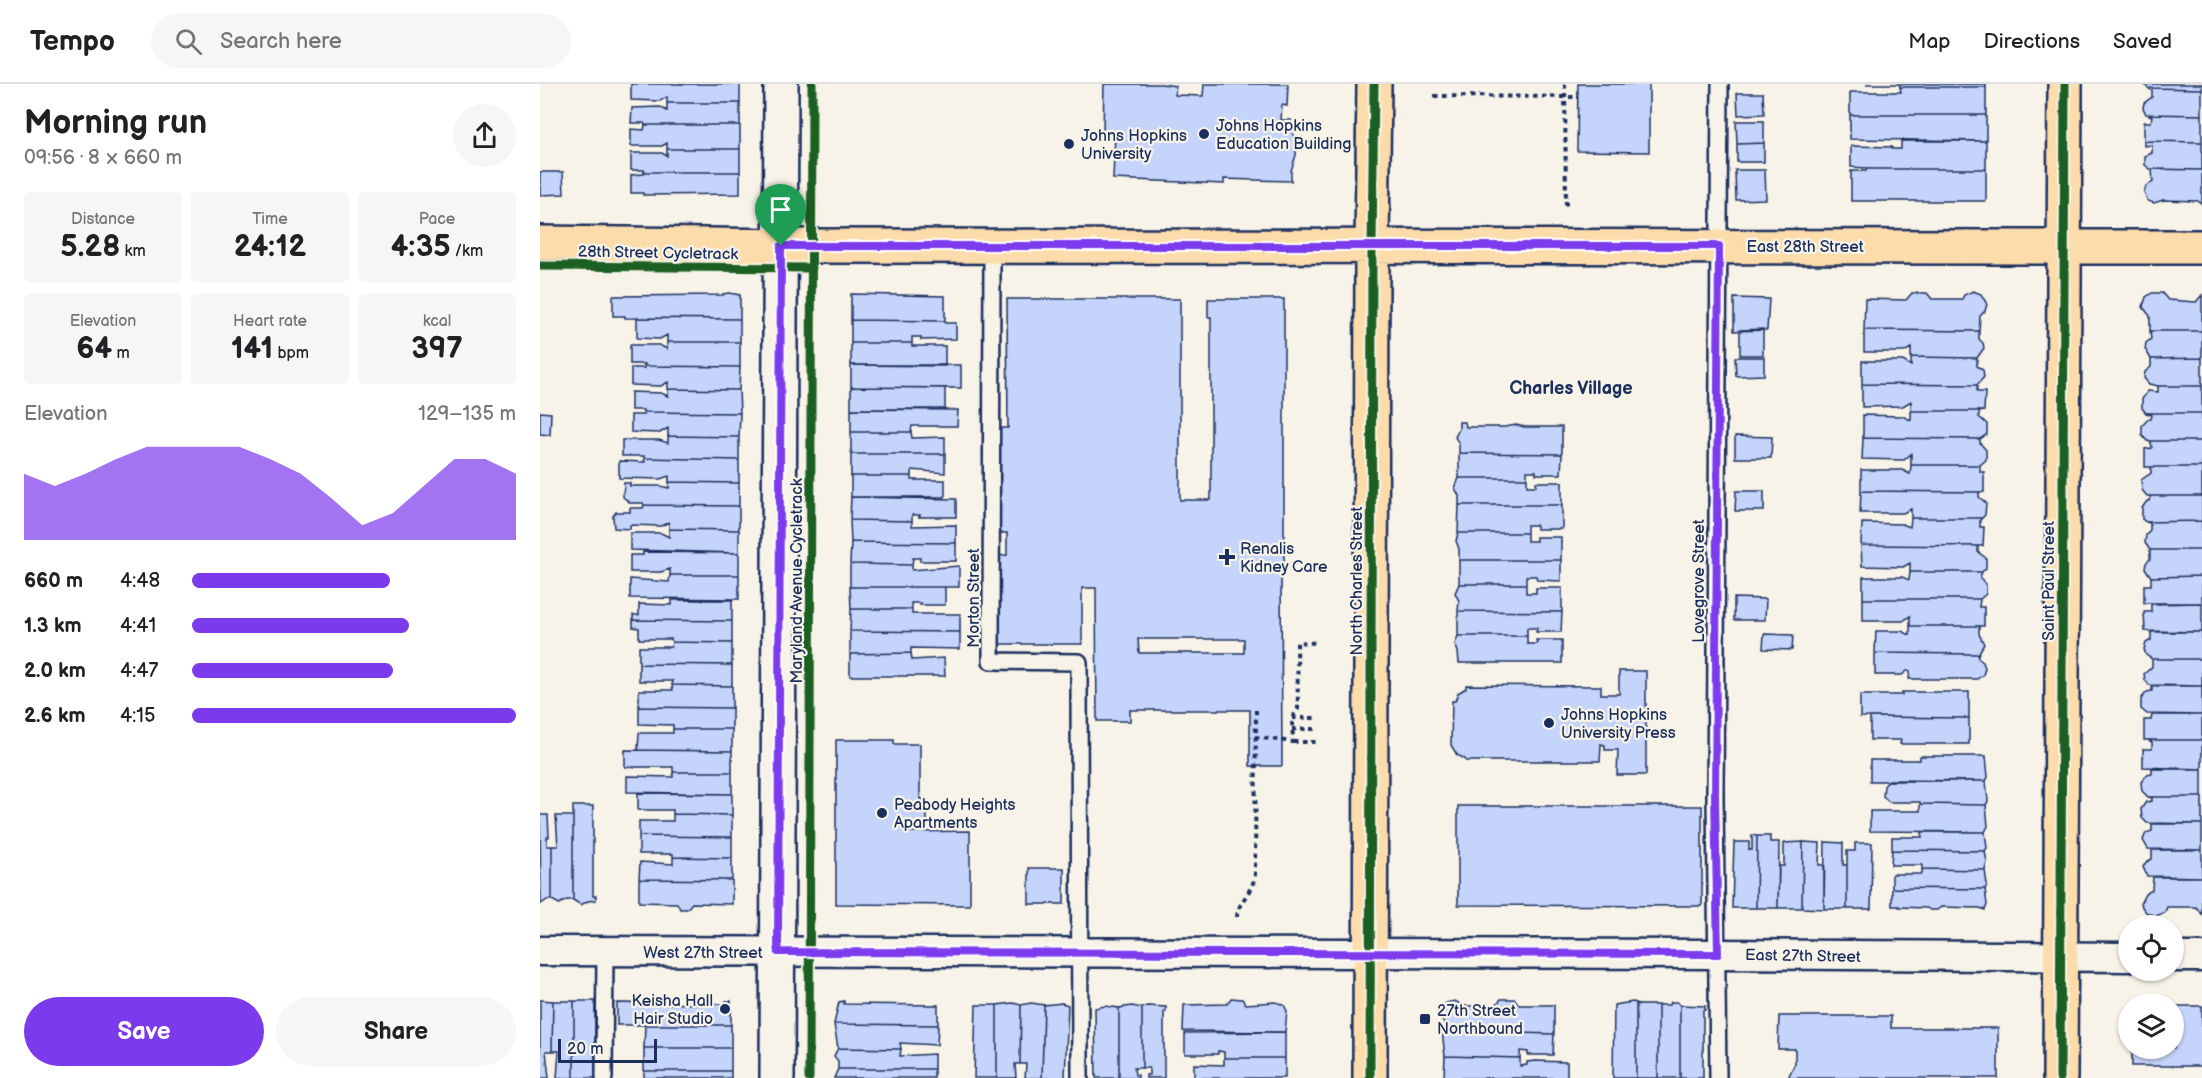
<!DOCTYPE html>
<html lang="en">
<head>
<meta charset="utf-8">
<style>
  :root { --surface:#fff; --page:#f6f6f6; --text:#202124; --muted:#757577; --line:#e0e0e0; --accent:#7c3aed }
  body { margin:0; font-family:"Balsamiq Sans",sans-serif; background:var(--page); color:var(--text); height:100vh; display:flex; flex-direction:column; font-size:22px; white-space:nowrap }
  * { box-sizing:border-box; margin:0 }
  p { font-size:20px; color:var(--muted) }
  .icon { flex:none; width:33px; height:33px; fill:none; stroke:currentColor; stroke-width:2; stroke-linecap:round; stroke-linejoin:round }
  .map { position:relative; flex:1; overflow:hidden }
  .side { display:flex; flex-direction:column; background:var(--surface); width:540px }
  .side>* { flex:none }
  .buttons { position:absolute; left:1578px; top:831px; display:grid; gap:12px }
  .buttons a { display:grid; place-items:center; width:66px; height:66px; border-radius:50%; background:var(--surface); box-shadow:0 2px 4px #0004; font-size:30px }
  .scale { position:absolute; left:18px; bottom:15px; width:99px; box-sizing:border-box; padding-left:6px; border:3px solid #1b2f5e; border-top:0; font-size:16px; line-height:21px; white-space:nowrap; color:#1b2f5e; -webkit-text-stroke:4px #f7f3e8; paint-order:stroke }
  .pin { position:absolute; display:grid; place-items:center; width:51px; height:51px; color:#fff; margin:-62px -26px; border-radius:50% 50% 50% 0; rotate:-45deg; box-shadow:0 0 6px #0007 }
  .pin .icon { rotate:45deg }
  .round { display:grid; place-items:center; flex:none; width:63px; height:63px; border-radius:32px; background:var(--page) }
  .headline { display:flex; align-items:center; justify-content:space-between; height:102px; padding:0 24px }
  h1 { font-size:33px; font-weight:700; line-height:45px }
  .stats { display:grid; grid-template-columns:repeat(3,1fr); gap:9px; height:102px; padding:6px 24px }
  .stats div { display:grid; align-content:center; border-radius:6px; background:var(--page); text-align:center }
  .stats b { font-size:30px; font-weight:700 }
  .stats small { font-size:16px; font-weight:400 }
  .stats p { font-size:16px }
  .chart { height:168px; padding:12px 24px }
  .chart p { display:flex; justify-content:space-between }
  .chart svg { width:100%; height:108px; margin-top:6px; fill:var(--accent); opacity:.7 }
  .cta { display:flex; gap:12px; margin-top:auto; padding:12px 24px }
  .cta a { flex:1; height:69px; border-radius:36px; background:var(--accent); color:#fff; font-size:24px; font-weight:700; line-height:69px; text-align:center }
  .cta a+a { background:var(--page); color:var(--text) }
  ul { padding:0 24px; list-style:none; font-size:20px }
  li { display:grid; grid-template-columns:96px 72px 1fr; align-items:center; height:45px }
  li i { height:15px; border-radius:8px; background:var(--accent) }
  header { display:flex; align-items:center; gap:36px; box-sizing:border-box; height:84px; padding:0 30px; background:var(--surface); border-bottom:2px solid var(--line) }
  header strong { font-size:28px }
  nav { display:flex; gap:33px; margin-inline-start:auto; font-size:21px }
  .search { width:420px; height:54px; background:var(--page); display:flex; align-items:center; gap:15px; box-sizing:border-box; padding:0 21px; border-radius:33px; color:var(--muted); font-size:22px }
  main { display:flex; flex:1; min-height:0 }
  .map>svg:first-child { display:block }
  .building { fill:#c5d4fb; stroke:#1b2f5e; stroke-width:1.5; fill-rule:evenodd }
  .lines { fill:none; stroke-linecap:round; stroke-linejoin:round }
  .service-casing { stroke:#1b2f5e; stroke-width:20 }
  .minor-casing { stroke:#1b2f5e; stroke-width:33 }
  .secondary-casing { stroke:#1b2f5e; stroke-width:38 }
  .primary-casing { stroke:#1b2f5e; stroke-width:38 }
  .path { stroke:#1b2f5e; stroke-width:4; stroke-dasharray:4.5 4.5; stroke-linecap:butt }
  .service { stroke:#f7f3e8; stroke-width:15 }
  .minor { stroke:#f7f3e8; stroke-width:28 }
  .secondary { stroke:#f7f3e8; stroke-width:33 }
  .primary { stroke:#fddcac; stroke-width:33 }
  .cycleway-casing { stroke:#f7f3e8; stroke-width:13 }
  .cycleway { stroke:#1b5e20; stroke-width:9 }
  .route-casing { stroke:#fff; stroke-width:12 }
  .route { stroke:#7c3aed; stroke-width:8 }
  .poi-dot { fill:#1b2f5e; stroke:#f7f3e8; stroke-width:2 }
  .labels { text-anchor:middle; stroke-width:4.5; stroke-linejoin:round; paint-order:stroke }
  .poi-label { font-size:16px; fill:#1b2f5e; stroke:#f7f3e8; text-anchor:start }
  .street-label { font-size:16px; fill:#1b2f5e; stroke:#f7f3e8 }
  .neighbourhood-label { font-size:18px; font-weight:bold; fill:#1b2f5e; stroke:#f7f3e8 }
</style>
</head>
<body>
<header>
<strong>Tempo</strong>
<div class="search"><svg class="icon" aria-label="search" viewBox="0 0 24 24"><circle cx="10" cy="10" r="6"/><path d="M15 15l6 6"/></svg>Search here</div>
<nav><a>Map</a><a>Directions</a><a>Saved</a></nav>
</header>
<main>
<section class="side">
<div class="headline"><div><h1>Morning run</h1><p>09:56 · 8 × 660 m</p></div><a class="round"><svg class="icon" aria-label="share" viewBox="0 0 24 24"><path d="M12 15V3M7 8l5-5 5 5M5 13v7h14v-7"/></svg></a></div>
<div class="stats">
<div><p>Distance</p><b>5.28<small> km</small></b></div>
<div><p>Time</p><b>24:12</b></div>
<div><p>Pace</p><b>4:35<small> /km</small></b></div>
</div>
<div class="stats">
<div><p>Elevation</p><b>64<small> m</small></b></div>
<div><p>Heart rate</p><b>141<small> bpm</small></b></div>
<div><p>kcal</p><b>397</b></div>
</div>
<div class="chart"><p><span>Elevation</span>129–135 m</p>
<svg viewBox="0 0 160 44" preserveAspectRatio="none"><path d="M0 44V17L10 22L20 17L30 11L40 6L50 6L60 6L70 6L80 11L90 17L100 27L110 38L120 33L130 22L140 11L150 11L160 17V44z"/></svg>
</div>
<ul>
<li><b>660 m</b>4:48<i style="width:61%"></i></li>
<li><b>1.3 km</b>4:41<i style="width:67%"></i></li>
<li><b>2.0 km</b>4:47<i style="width:62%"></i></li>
<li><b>2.6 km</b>4:15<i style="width:100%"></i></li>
</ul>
<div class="cta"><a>Save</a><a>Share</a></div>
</section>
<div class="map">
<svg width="1662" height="994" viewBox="0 0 1662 994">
  <rect width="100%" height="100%" fill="#f7f3e8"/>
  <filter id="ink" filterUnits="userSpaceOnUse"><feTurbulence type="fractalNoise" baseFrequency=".0167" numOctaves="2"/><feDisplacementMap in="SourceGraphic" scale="12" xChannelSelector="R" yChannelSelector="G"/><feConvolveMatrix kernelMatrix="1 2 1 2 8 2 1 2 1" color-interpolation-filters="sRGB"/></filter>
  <g filter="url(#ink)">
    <path class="building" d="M91,0h109v19h-73v-6l-7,4 -29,-1z
      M564,0h57l15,2 -1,9 28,1 1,-12h84l-1,22 -5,-1 -1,15h10v9l5,13v13l-5,16v10l-67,-2v5l-111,-5 2,-45h-12z
      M1038,0h71v68l-72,-1z
      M1326,0h120v3h-86l-1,-3z
      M1604,0h58v5l-54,-1z
      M1360,3h86v28h-136v-23h51z
      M1608,4l54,1v26l-56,-1 -3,-6 1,-5 8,-6v-6z
      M1197,9h26l1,21 -26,1z
      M127,19h73v22h-95l-1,-2h-13l1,-15 28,-1 7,4z
      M1606,30l56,1v27l-58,-1v-19h7l1,-6z
      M1310,31h136v26l-136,-2z
      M1196,37h28v22l-27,1z
      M105,41h95v24h-73v-6l-5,3h-31v-17l13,1z
      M1361,57h85v28h-120v-1l-15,-1v-21l41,1v2h9z
      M1604,57l58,1v28l-52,-1 -5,-4v-9l7,-3v-8l-8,1z
      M1224,59v19h-27v-18z
      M127,65h73v23h-96v-2h-13v-17h31l5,3z
      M1326,85h120v32h-135v-30h15z
      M1612,85l50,1v34l-4,-3 -35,-1 -9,3 -6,-2 -4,-8 2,-7 7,-4z
      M1195,86h30l1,29 -30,1z
      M0,88h23l1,22 -24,1z
      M104,88h96v22l-97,1v-2h-12v-18l13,-1z
      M1433,207l8,3 6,10 -2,7 -5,5 -1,15 -115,-1 1,-31 41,1 6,-7h15l5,6h30l2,-4z
      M189,209l11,2v24l-115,-1v-2h-12v-20l110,-1v-1z
      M1612,209h10l6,7 28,2 6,-7v36h-52v-15l-7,-9 3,-10z
      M311,210l94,2v25l-94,-1z
      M1194,214l35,1 -2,31 -33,1z
      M467,215h173v201h31v-183h-3v-18h76v270l-3,1 1,196h-32v-56h-120v11h-33l-1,-133h-14v56h-83v-88l8,-1v-22h-8v-105h9zM598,555h106v14h-105z
      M97,234l103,1v23h-73v-7l-7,4 -23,-1z
      M311,236l94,1v2h11v16l-35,1v-3h-9v6h-61z
      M1223,245v26h-23v-25z
      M1324,246l115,1v8l4,4 1,5 -7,10 -66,-1v-9l-7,4h-40z
      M1610,247h52v27l-51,1 -6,-10 1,-6 5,-4z
      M127,258h73v25l-96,-1 1,-2h-15v-19h29l8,4z
      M311,259h61v3h33v20l-94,-1z
      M1195,273h29v18l-28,1z
      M1371,273l66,1v8l6,4 1,7 -7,8 -115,-1v-23h41l8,5z
      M1662,274v28h-44l-9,-2 -5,-6 1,-6 6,-5v-8z
      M311,281h110v23l-110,-1z
      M104,282l96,1 -1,23 -71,-1v-7l-7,4 -30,-1v-17h13z
      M1322,300l115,1v7h8l-1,19h-73v-10l-8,5 -41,1z
      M1618,302h44v27h-56l-4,-5v-9l6,-8 10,1z
      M311,303l94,1v21h-94z
      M128,305l71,1 1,23 -97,-1v-2h-12v-18l30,1 7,3z
      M311,325l107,1 -1,16h-45l-1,6h-60z
      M1371,327h73l-5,1v5l8,7v10l-7,5 -117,-1v-23l39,1 9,4z
      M0,328l11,1 -1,22 -10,-1z
      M103,328l97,1 -1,24 -71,-1v-8l-8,5 -29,-1v-17h12z
      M1606,329h56v28h-55l-5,-6v-9l6,-7h3l1,-4z
      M919,338h6l1,5h39l11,-2 9,2h37v27l-103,-1v-9l-4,-7 4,-8z
      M311,348h60l1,6 33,-1v17h-94z
      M128,352l71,1v23l-95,-2v-2h-22v-16h37l9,3z
      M1195,352l37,1 -1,21h-36z
      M1323,354l117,1v4l6,7v10l-6,5h-69v-11l-7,6 -42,-1z
      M1607,357h55v26h-57v-18l7,-1 -1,-6z
      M919,369l103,1 -1,20h-25v-3h-9v7h-68z
      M311,370h94v19l-33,-3v6h-61z
      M104,374l95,2v23l-70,-1v-6l-9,3 -41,-1v-17l26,1z
      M1371,381h69v7h4v20l-123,-1v-21h41l8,4z
      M1611,383h51v29h-55l-5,-6 -1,-10 10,-7z
      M311,392h61v4h33v17h-94z
      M919,394h68v8h9v-4h26v23h-103v-9l-4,-8z
      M129,398l70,1v23l-95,-1 -1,-2h-13l-7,-6 1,-14h6v3h30l9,2z
      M1196,407h28v20h-29z
      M1321,407l118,1v5l7,6 -1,12 -3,3h-71v-9l-8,4h-43z
      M1607,412h55v25l-56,1 -4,-3v-11l5,-7h3l1,-5z
      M311,413l105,2v18h-37l1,-2h-8v6l-62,-1z
      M104,421l95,1v24l-70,-1v-7l-8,4 -31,-1v4l-16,-1 -1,-12 3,-4h14v-4h13z
      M919,421h103v24h-26v-4h-9v8h-69z
      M1371,434h71l-2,2v7h4l-1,19 -122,-1 1,-22 40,1 8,3z
      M310,436l62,1v5l44,-1v18l-105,-1z
      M1662,437v29h-52l-5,-7 1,-8 4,-4v-8l-4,-1z
      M129,445l70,1v23l-109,-3v-17h31l8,4z
      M918,449h69v8h9v-4h25v23h-102v-11l-3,-8z
      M311,458l105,1v18h-36v-3h-7l-1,7 -62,-1z
      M1321,461l122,1h-5v6l8,6v10l-4,4h-72v-9l-7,4 -41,-1z
      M1610,466h52v26l-51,1 -6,-9 1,-5 4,-4z
      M103,468l96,1v22h-69v-6l-9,3h-31v-17h13z
      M919,476h102v21l-24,-1 -1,-4h-10v8h-67z
      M310,480l62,1v5l47,-4v21h-109z
      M1370,488h72l-2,5 6,7v10l-6,5h-117v-22h39l7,3z
      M130,491h69v24l-109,-1v-19l39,3z
      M1662,492v27h-58v-18h7v-8z
      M919,500h67v9h10v-5h26v24l-104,-1 1,-10 -4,-8z
      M310,503h109h-14v18h-25l1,-2h-10l1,6h-61z
      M1194,514l32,1 -1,21h-31z
      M1323,515h117l-1,8h5v19h-74v-10l-7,5h-40z
      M132,516h60v21l-99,-1v-5h6v-11l33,1z
      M1662,519v29l-57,-1 -1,-19h7v-8z
      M311,525h61v5h48v18l-110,-1z
      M918,527l104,1 -1,20h-25l1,-4h-10v8h-69z
      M93,536l99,1v22l-60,-1 -1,-3h-32v-11l-6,-1z
      M1370,542h69v8l5,10 -6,10 -103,-1 1,-22h26l8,4z
      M310,547l110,1v17l-49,-1v5l-61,1z
      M1611,548h51v27h-50l-6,-4 -2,-6 2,-6 5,-3z
      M1224,550l29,1 -1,15 -29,-1z
      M918,552h69v8h10l-1,-4h26v23h-103l-1,-11 -3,-8z
      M132,558l60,1v22l-93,-1v-17h32z
      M371,569l1,7 32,-2 1,18h-95v-22z
      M1335,569l103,1v4l5,4 2,6 -2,7 -6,4h-68l1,-8h-3l-5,4h-27z
      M1612,575h50v27l-53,-1 -4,-5 -1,-6 8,-7z
      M99,580l93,1v21l-60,-1 1,-4h-34z
      M1079,587h27v104h-29l1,-25h-13v-5l-4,-1 -1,17h-134l-1,-2 -8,-4 -6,-10 1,-44h3l3,-8 8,-5v-3l135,1v8h18z
      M132,601l60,1v22l-93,-1v-17h34z
      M1612,602h50v29l-55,-1 -6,-5v-10l6,-7 5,-1z
      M1362,608h67v26l-109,-1v-22h42z
      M99,623l93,1v21h-59v-4l-34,-1z
      M1612,631h50v25h-58v-20h7z
      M1330,633l99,1v26h-69l1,-4h-31z
      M133,645h59v22l-94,-1 1,-17h34z
      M296,656h58v4h26v55l7,1v25h-19l1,7 61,-1v74l-134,-1z
      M1608,656h54v29l-59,-2v-18h9v-7z
      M85,666l107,1v21h-59v-5h-48z
      M1380,672h66l2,21 -2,4h-116v-21h50z
      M1612,685h50v28h-54l-6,-6 -1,-9 6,-7 5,-1z
      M133,688h59v22l-105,-2v-16l46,1z
      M1349,696l97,1 2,20 -2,4 -66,-1v-2h-31l-6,-6 1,-10z
      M98,709l94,1v21l-59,-1v-4h-35z
      M1608,713h54v27l-55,-1 -5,-5 -1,-9 5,-7 6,-1v-3z
      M1380,720l66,1 2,21 -3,6 -115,-1v-20h50z
      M33,722h20v90h3v4l-8,1 -7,4 -8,-5z
      M918,722h244v100l-244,-1z
      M133,730l59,1v22l-93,-1v-15h34z
      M0,731h8l1,22h-2v9h5v54h-5l-6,4z
      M16,732h17v84h-6l-8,4 -7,-4v-54h6z
      M1612,740h50v26l-54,-1 -5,-9 3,-7 6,-2z
      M1382,748h63l2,16 -2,3 -93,-1v-13h30z
      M1212,751l5,1 -1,72h-24l2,-66h15v8h3z
      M99,752l93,1v21l-59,-1v-3h-34z
      M1217,752h13v6h9l-1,66h-22z
      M1263,758l-1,66h-24l1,-42h5v-23z
      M1263,758l17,1 -1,22h5v44l-22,-1z
      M1285,758l18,1v22h4v44h-23z
      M1315,759h17l-1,66h-24v-58h8z
      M1352,766l93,1 2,12 -2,7 -63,-1v-4h-31z
      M1612,766h50v27l-55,-1 -4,-9 3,-5 6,-3z
      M133,773l59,1v22l-93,-1 1,-17 33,2z
      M489,784h35v36h-35z
      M1382,785l63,1 2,15 -2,4 -93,-1v-14h30z
      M1613,793h49v37l-6,-7h-29l-2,5 -9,4 -9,-3 -5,-6 -1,-5 4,-8 7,-4z
      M99,795l93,1v24l-40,-1 -5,6h-7l-3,-6 -38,-1z
      M1352,804l93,1 2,16 -2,5 -5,-2 -39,-1 -4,3h-7l-3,-2 -28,-1v-1h-7z
      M691,914l11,1 4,5 30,-2 8,3 3,6 -2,21 -102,-1 1,-26 43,-1z
      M961,915h14l4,6h35v29l-112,-3 3,-6 -4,-6 -1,-7 6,-9 9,-2 8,5h32z
      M0,916l13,1 -1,50h-6l3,27h-9z
      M13,917h21v77h-17l2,-27h-7z
      M34,917h21v77h-21z
      M186,917h5v24h-114v-22l109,1z
      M304,917v3l94,1v20l-104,-1 5,-22z
      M1093,918l3,1v75h-23l1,-73z
      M1131,918h6l3,3v73h-22v-73h11z
      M473,919l8,2 -1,59h-5l1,14h-19v-73z
      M491,919l13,2 -2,73h-17l1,-14h-6l1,-59z
      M522,919l6,2 -3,73h-23l2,-73z
      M1096,919l3,2h19v73h-22z
      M436,921h21v73h-23z
      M1140,921l25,1v4h-2v68h-23z
      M565,922l14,2v70h-23l-1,-70z
      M592,922l10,2v60h-8l1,7h3v3h-19v-70z
      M607,922l19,1v5h-2v66h-18v-3h3v-7h-7v-60z
      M1634,922h28v60h-70v-18h42z
      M1239,932h112v12h107v50h-210l7,-15v-14h-17z
      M294,940l104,1 -1,20 -37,-2 1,6 -63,-1z
      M105,941h86v23h-87z
      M902,947l112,3 -1,21h-25v-3l-8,-1v7l-75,-2z
      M745,948v26h-61v-6l-6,-1v3h-33v-21z
      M104,964h87v23h-87z
      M298,964l63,1 -1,7 34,-2v15h-96v-8l-4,-5z
      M905,972l75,2v8l7,-1v-3l8,-1 32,1v16h-123z
      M684,974h61v20h-91v-14l30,1z
      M298,985h96v9h-100z
      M104,987h87v7h-87z"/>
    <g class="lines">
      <g class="service-casing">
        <path id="service" d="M452,162l-1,415 88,1 1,416
          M64,994l1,-127
          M1178,994l-3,-282 5,-712"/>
      </g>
      <g class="minor-casing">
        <path id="minor" d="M0,867l1178,3 410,3
          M1634,873h28"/>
      </g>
      <g class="secondary-casing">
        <path id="secondary" d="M237,994l4,-994"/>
      </g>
      <g class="primary-casing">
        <path id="primary" d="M0,159l241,3 1421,1
          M830,994l2,-832 2,-162
          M1520,994l5,-994"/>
      </g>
      <path class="path" d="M1025,0l1,126
        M894,12l143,1
        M752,634h25
        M752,645h24
        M715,653l38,5 -1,-24 6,-9 -1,-67 20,1
        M753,658h23
        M697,833c1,-16 17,-26 18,-43l1,-164"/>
      <use href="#service" class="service"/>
      <use href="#minor" class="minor"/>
      <use href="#secondary" class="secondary"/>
      <use href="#primary" class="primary"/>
      <g class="cycleway-casing">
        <path id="cycleway" d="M0,182l272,2
          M269,994l3,-994
          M830,994l2,-832 2,-162
          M1520,994l5,-994"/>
      </g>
      <use href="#cycleway" class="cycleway"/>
    </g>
  </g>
  <g class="lines" filter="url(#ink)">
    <g class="route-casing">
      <path id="route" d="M241,162h938l-4,550 3,158 -940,-2z"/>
    </g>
    <use href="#route" class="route"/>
  </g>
  <g class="poi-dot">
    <circle cx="664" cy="50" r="6"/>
    <circle cx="529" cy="60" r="6"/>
    <path d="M684 464h6v6h6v6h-6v6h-6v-6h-6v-6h6z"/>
    <circle cx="1009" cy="639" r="6"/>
    <circle cx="342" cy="729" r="6"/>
    <circle cx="185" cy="925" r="6"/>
    <rect x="879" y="929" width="12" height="12" rx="3"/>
  </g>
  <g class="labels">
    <g class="poi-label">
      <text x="676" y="47">Johns Hopkins<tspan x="676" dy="18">Education Building</tspan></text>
      <text x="541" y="57">Johns Hopkins<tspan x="541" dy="18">University</tspan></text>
      <text x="700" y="470">Renalis<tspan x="700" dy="18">Kidney Care</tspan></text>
      <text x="1021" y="636">Johns Hopkins<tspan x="1021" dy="18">University Press</tspan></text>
      <text x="354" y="726">Peabody Heights<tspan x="354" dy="18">Apartments</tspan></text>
      <text x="173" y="922" text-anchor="end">Keisha Hall<tspan x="173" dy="18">Hair Studio</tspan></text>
      <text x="897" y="932">27th Street<tspan x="897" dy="18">Northbound</tspan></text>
    </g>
    <g class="street-label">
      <text x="1265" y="168">East 28th Street</text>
      <text transform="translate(118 168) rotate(1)" y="6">28th Street Cycletrack</text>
      <text transform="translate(256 497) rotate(-90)" y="6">Maryland Avenue Cycletrack</text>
      <text transform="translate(816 497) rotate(-90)" y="6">North Charles Street</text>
      <text transform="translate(1158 497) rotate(-90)" y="6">Lovegrove Street</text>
      <text transform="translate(1508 497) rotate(-90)" y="6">Saint Paul Street</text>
      <text transform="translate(433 514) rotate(-90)" y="6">Morton Street</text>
      <text x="163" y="874">West 27th Street</text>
      <text transform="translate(1263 871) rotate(1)" y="6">East 27th Street</text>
    </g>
    <g class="neighbourhood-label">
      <text x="1031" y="310">Charles Village</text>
    </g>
  </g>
</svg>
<div class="buttons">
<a><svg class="icon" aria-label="locate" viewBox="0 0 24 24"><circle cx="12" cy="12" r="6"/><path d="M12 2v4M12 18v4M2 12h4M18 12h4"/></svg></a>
<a><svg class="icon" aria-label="layers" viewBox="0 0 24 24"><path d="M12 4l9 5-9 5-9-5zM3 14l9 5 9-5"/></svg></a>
</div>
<div class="scale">20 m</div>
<div class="pin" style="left:241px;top:162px;background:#1e9e55"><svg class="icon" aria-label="arrive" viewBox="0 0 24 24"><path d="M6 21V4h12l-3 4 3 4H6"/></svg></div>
</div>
</main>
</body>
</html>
